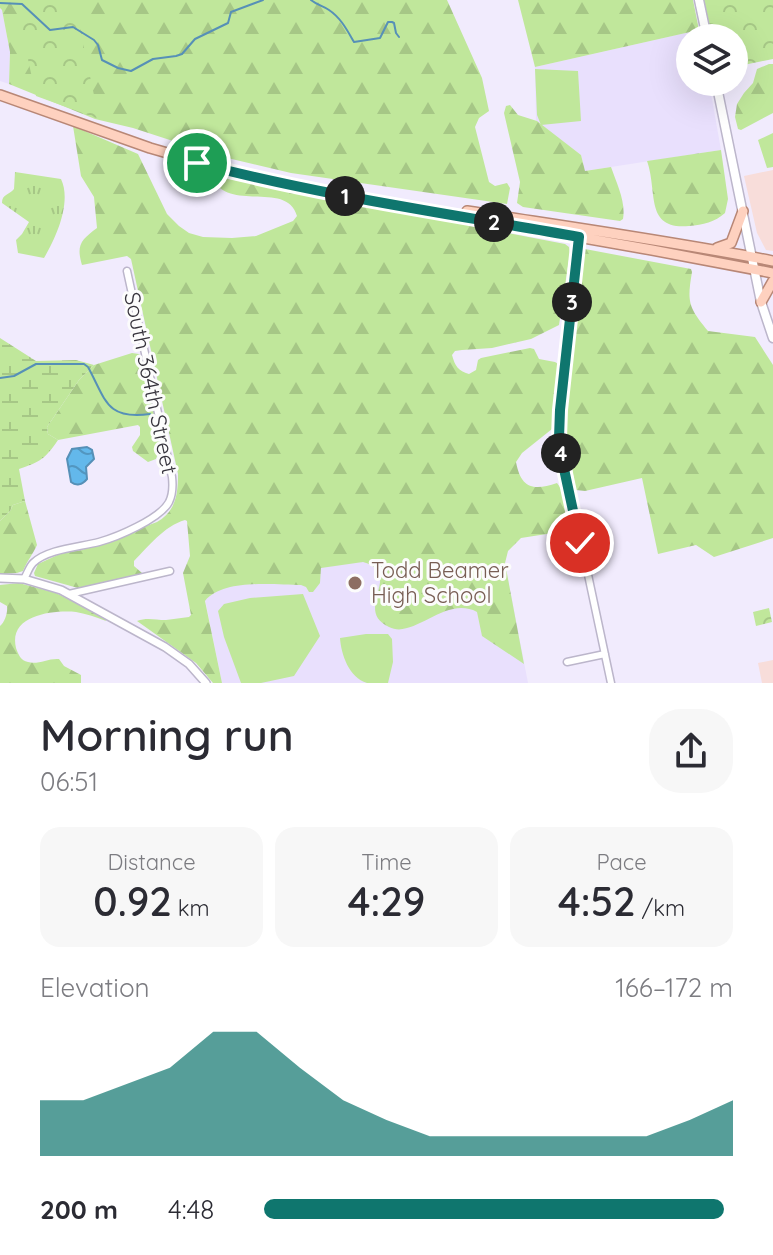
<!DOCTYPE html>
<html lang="en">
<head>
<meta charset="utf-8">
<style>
  :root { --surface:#fff; --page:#f7f7f7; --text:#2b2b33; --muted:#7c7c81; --accent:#0f766e }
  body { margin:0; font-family:Quicksand,sans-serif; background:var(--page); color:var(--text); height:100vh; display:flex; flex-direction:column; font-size:30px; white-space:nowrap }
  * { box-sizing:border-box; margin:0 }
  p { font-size:26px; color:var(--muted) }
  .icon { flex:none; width:44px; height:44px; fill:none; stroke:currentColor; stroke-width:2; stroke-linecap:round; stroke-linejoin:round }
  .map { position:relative; height:683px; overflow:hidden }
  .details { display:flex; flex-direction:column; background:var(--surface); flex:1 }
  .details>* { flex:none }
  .fabs { position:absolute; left:676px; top:24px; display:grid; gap:16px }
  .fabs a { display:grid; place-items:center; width:72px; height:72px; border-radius:50%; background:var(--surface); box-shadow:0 8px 32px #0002; font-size:40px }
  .pin { position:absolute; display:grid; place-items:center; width:68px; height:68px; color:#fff; margin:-34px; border:4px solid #fff; border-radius:50%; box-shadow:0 2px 8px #0007 }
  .km { position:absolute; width:40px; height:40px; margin:-20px; border-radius:50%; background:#222; color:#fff; font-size:22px; line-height:40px; text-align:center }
  .round { display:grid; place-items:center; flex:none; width:84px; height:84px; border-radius:32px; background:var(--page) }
  .overview { display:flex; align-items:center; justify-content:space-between; height:136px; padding:0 40px }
  h1 { font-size:44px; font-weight:600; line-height:60px }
  .figures { display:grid; grid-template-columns:repeat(3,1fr); gap:12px; height:136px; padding:8px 40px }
  .figures div { display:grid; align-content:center; border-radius:20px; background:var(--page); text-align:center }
  .figures b { font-size:40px; font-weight:600 }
  .figures small { font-size:22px; font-weight:400 }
  .figures p { font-size:22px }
  .chart { height:224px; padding:16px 40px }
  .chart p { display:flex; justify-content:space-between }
  .chart svg { width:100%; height:144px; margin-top:8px; fill:var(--accent); opacity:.7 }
  ul { padding:0 40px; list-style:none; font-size:26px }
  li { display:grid; grid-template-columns:128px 96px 1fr; align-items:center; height:60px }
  li i { height:20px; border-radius:10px; background:var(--accent) }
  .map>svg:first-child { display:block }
  .commercial { fill:#f8ddda }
  .built { fill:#e9e0fd }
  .grass { fill:url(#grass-tufts) }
  .forest { fill:url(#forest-firs) }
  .wetland { fill:url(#wetland-marsh) }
  .park { fill:url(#park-crowns) }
  .pitch { fill:#c0e79b }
  .water { fill:url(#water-waves); stroke:#5690b7; stroke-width:2 }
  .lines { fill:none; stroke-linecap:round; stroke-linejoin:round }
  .stream { stroke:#5690b7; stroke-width:2 }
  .minor-casing { stroke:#bcb6cb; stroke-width:9 }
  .tertiary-casing { stroke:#bcb6cb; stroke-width:10 }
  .secondary-casing { stroke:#bcb6cb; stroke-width:11 }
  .primary-casing { stroke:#b88776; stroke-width:12 }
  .minor { stroke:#fff; stroke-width:6 }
  .tertiary { stroke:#fff; stroke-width:7 }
  .secondary { stroke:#fff; stroke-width:8 }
  .primary { stroke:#fed1bf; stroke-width:9 }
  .route-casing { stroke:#fff; stroke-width:16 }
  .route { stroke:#0f766e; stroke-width:10 }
  .education-dot { fill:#8d6e63; stroke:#fcfcfc; stroke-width:3 }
  .labels { text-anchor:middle; stroke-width:6; stroke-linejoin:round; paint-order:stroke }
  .street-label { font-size:22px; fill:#37343d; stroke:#fcfcfc }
  .education-label { font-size:22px; fill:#785e54; stroke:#fcfcfc; text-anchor:start }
</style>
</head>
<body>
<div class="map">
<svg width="773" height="683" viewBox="0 0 773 683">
  <defs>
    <pattern id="grass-tufts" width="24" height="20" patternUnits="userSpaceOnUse" patternTransform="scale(2)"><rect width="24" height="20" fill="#c0e79b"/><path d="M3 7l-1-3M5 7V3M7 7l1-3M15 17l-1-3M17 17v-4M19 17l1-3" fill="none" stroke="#a6c786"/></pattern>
    <pattern id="forest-firs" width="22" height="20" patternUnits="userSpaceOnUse" patternTransform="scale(2)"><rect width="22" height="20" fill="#c0e79b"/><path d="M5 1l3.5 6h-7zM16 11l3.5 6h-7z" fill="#a6c786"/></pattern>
    <pattern id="wetland-marsh" width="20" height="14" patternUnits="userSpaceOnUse" patternTransform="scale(2)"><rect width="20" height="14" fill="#c0e79b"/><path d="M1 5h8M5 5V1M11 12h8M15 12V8" fill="none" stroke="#a6c786"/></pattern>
    <pattern id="park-crowns" width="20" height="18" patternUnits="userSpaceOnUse" patternTransform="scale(2)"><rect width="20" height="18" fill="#c0e79b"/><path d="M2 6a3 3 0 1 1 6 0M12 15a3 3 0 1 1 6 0" fill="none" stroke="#a6c786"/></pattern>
    <pattern id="water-waves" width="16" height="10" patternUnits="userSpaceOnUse" patternTransform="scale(2)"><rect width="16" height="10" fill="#63b8eb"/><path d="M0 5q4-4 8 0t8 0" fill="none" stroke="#5296c0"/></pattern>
  </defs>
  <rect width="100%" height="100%" fill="#f1ebfd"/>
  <path class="commercial" d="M773,170v81l-7,-1 -9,-17 -13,-57z
    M773,660v23h-11l-4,-20z"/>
  <path class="built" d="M0,8l2,2 8,42 -1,32 -9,-3z
    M699,30l2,8h-11v44h19l12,68 -136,21 -4,-16 -45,-34 -1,-54z
    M494,506l34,177h-306l-24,-118z"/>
  <path class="grass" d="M15,172l46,7c11,23 -5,59 -17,79l-26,-5 -2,-13 6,-6 7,-12 -27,-19c0,-9 7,-8 12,-14z"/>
  <path class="forest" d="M0,0h447l35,78 7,33 -10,7 -4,9 14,55 6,4 12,-3 3,5 -3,16 -216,-31 -72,-17 -86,-28 -38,-9 -86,-35 1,-32 -8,-42 -2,-2z
    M518,0h175l6,30 -164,37z
    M769,64h4v49l-32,17 -3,-1 -3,-12 2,-13 7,-11 9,-10 4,-14z
    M510,105l8,10 19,6 44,34 4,16 26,-4c6,17 15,35 12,52l-3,2 -97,-14 -6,-4 3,-21 -16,-69 2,-7z
    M73,126l65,28 29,60 12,12 10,7 14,4 29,1 24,-2 37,-15 4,-5c-10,-36 -68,-3 -85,-38l2,-2 351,68 4,3 1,6 -11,72 -28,14 -39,9 -30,2 -7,1 -3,4c3,11 6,16 17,19l7,-4 2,-10 3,-2 49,-10 4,1 5,10 16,3 5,3 -5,60 -3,4 -30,24 -6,9c5,27 18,29 41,21 10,12 10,30 13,45l-4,3 -45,7 -13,13 -3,12 19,101 -42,-28 -5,-24c-32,-17 -63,28 -88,15 -37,-18 16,-53 -26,-65l-42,6 -1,15 -7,9h-4l-3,-5 -5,-2c-26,0 -77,-7 -96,16l17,82h-9l-17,-20 -59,-42c10,-4 18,-1 29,-1 8,-1 15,-2 23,-3l2,-2 -8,-42 7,-17 -3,-35 -2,-1c-21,6 -37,27 -51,41v5l8,7 -3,2 -61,13 -43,-12 -1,-3 4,-9 13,-6 11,-5 20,-3 75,-28c19,-11 21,-28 21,-48l-47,-215 -4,-3 -45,9c-6,-20 -1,-25 15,-37l-3,-31 -13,-21z
    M773,133v34l-6,1 -9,-28z
    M721,150l7,49 -3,14c-10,9 -22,12 -36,13 -45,4 -31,-34 -42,-65z
    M585,249l106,20 1,3c-5,30 -4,35 16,59l47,6 18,28v173l-59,19 -18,-12 -38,9 -16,-76 -57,13 -9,-1 -11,-58v-13l17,-167z
    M132,353l7,1 4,5 16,70 2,15 -5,15 -8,3 -15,-11 -1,-4 8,-12v-8l-2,-2 -80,15 -10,-6 -1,-7 32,-47 15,-15z
    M25,501l12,44c-4,9 -10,16 -14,26l-6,2 -17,1v-53l10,-10 3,-6z
    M19,583l37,10 48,24 2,4c-10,-4 -19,-7 -30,-9 -23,-2 -68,3 -60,36 2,6 5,13 12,14 10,3 20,-4 31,-3l5,7 17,9v8h-81v-57c5,-4 8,-14 7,-20l-7,-4v-17z"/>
  <path class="wetland" d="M0,338l36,23 40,-1 18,5 -15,15 -32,47 1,7 10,6c-13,19 -18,22 -39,29l6,32 -12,4 -3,6 -10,10z"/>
  <path class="park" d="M15,0h59l25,119 -63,-23z
    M699,0h74v59l-39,8v-29h-27z
    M769,608l3,14 -16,4 -3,-14z"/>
  <path class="pitch" d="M535,69l43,2 3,50 -40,4 -4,-10z
    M303,594l17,42 -26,40 -33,7h-20l-17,-46 -6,-26 6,-7 26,-6z
    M366,634h22l4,5 1,23 -5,21c-6,0 -15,0 -21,0 -18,-5 -26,-29 -27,-45z"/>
  <path class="water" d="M87,447l5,3 2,9 -8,8 1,12c-5,6 -11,7 -16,3l-4,-23 5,-10z"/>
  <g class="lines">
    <path class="stream" d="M311,0c6,5 12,6 18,10 12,8 18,20 25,32l26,-4 8,-16h4l2,1 2,10 3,4
      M0,3l22,1 28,26 23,-3 21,13 4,5 4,15 16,8 13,3 22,-12 23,-3 6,-2 13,-15 33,-16 3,-11 32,-12
      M0,378l14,-2 22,-12h48l4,3c18,33 18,53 62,47"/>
    <g class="minor-casing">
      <path id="minor" d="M579,237l-19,173 -1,28 52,245
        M24,579c3,-5 5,-12 9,-16 14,-14 47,-16 66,-21 18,-5 61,-23 70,-40 4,-8 4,-16 3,-25l-45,-206
        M69,594l101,-23
        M567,662l38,-8"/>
    </g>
    <g class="tertiary-casing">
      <path id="tertiary" d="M0,578l24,1 37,11 104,57 24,17 17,19"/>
    </g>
    <g class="secondary-casing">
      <path id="secondary" d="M699,0l8,38
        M716,82l45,220 12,36"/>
    </g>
    <g class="primary-casing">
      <path id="primary" d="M0,95l150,53 97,28 81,17 324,57 121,23
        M467,211c102,16 204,30 306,50
        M717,248l14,-5 12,-32
        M761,302l12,-21"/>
    </g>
    <use href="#minor" class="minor"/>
    <use href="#tertiary" class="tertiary"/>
    <use href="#secondary" class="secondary"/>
    <use href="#primary" class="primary"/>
  </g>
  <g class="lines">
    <g class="route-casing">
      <path id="route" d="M197,163c126,33 254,51 382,74l-19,173 -1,28 2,17 19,88"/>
    </g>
    <use href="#route" class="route"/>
  </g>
  <circle class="education-dot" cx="355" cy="583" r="8"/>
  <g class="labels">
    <g class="street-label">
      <text transform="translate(151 383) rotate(78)" y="8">South 364th Street</text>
    </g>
    <g class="education-label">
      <text x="371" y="578">Todd Beamer<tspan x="371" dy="25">High School</tspan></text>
    </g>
  </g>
</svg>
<div class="fabs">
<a><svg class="icon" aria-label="layers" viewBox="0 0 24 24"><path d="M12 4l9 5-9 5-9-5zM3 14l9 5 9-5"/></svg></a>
</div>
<div class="pin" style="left:197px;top:163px;background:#1e9e55"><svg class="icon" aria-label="arrive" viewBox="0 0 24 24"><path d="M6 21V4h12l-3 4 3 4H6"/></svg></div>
<div class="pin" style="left:580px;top:543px;background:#d93025"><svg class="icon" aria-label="check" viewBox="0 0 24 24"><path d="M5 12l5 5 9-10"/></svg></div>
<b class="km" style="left:345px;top:196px">1</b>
<b class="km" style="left:494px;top:222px">2</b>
<b class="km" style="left:572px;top:302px">3</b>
<b class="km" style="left:561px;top:453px">4</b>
</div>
<section class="details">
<div class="overview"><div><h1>Morning run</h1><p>06:51</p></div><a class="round"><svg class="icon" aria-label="share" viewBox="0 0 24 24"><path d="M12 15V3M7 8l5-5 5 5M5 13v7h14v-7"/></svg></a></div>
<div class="figures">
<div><p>Distance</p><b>0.92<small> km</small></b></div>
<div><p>Time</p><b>4:29</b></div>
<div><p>Pace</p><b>4:52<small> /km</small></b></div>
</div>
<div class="chart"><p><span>Elevation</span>166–172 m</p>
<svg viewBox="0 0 160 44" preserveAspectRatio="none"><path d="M0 44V27L10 27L20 22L30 17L40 6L50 6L60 17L70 27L80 33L90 38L100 38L110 38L120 38L130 38L140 38L150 33L160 27V44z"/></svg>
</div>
<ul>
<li><b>200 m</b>4:48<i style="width:98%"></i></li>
</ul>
</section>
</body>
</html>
